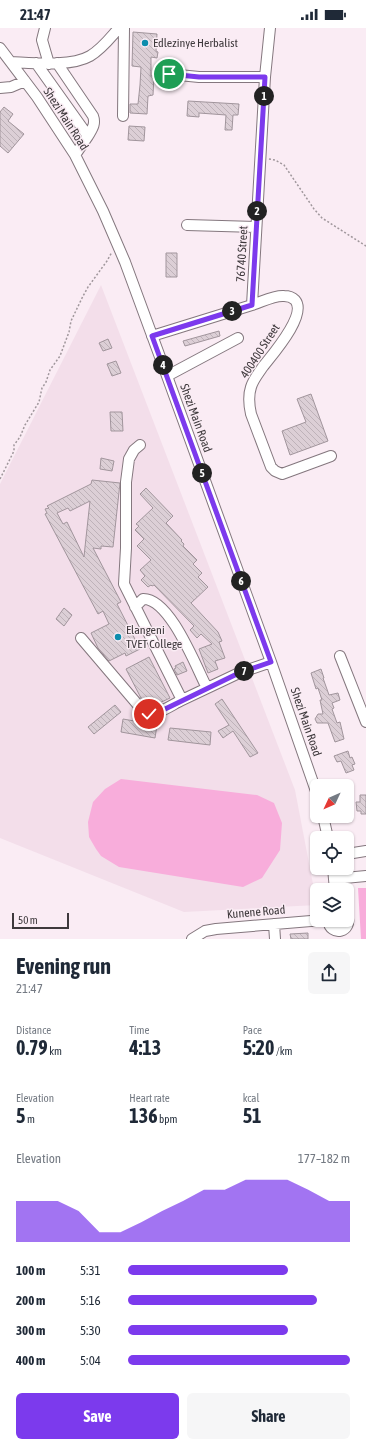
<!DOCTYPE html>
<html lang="en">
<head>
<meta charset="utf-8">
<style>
  :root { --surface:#fff; --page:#f6f6f7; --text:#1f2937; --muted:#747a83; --accent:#7c3aed }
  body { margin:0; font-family:"Asap Condensed",sans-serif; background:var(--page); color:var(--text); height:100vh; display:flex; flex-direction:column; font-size:15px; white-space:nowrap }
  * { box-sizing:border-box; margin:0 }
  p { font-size:13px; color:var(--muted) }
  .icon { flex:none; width:22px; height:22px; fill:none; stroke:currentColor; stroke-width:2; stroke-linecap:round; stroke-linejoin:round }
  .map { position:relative; height:911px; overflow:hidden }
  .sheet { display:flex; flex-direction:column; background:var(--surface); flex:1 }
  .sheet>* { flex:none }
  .needle { width:26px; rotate:226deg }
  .tools { position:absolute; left:310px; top:751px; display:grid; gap:8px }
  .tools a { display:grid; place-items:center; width:44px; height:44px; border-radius:6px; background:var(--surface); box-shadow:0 1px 3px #0004; font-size:20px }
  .scale { position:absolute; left:12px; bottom:10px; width:57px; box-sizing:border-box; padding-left:4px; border:2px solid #3e393c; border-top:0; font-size:11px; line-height:14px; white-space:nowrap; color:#3e393c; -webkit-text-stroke:3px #faecf4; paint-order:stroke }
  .pin { position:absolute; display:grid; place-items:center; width:34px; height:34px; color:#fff; margin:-17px; border:2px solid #fff; border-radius:50%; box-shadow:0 1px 4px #0007 }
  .km { position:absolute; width:20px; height:20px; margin:-10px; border-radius:50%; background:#222; color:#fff; font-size:11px; line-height:20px; text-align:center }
  .round { display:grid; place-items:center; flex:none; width:42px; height:42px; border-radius:6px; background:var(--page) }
  .head { display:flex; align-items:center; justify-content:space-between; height:68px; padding:0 16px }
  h1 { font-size:22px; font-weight:700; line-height:30px }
  .figures { display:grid; grid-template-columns:repeat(3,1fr); gap:6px; height:68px; padding:4px 16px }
  .figures div { display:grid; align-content:center }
  .figures b { font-size:20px; font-weight:700 }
  .figures small { font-size:11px; font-weight:400 }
  .figures p { font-size:11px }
  .chart { height:112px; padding:8px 16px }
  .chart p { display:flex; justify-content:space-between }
  .chart svg { width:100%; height:72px; margin-top:4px; fill:var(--accent); opacity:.7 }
  .button { display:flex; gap:8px; margin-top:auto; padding:8px 16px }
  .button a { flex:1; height:46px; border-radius:6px; background:var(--accent); color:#fff; font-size:16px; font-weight:700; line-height:46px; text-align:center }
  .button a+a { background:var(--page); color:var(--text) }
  ul { padding:0 16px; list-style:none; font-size:13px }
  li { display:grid; grid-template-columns:64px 48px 1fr; align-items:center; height:30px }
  li i { height:10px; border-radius:5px; background:var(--accent) }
  .status { display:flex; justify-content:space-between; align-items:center; height:28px; padding:0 20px; background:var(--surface); direction:ltr }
  .status svg { height:11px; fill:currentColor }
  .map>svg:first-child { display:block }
  .built { fill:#f3deea }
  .green { fill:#f8addb }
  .building { fill:url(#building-back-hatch); stroke:#a1959c; fill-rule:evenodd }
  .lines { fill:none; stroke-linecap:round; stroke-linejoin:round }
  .minor-casing { stroke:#84777e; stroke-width:12 }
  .path { stroke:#a0979c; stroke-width:1.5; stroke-dasharray:2 2; stroke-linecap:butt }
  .minor { stroke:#fff; stroke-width:10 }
  .route-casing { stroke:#fff; stroke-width:8 }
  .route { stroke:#7c3aed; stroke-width:5 }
  .poi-dot { fill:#0c8dad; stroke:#faecf4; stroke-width:1.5 }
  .labels { text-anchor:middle; stroke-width:3; stroke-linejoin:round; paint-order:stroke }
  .poi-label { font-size:12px; fill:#3e393c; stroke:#faecf4; text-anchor:start }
  .street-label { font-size:12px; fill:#3e393c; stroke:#faecf4 }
</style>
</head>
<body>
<div class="status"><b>21:47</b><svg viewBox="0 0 49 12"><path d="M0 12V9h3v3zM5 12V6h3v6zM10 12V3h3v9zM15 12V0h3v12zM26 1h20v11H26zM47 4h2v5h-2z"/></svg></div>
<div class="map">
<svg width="366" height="911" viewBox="0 0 366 911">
  <defs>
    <pattern id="building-back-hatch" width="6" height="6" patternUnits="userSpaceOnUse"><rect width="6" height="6" fill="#dccfd6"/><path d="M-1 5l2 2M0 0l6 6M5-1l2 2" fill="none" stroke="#beb2b9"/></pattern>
  </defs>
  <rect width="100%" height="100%" fill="#faecf4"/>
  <path class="built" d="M101,257l194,505 22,115 -133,7 -184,-74v-354z"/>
  <path class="green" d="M121,751l136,16 17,8 8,20 -2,27 -18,28 -19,9 -124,-20 -18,-11 -5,-7 -7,-12 -1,-15 5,-20 12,-13z
    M358,860h8v51h-5z"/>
  <path class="building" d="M133,4l24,2 -1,17 2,1 -1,6 -6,-1v19h3l-1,19 -5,1 -1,18 -17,-1v-9h8l2,-19 1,-18 -9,-1z
    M188,73l51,3 -1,11h-5l-1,15h-7l1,-15 -27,-2v4l-12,-1z
    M4,79l9,7 -5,7 16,13 -16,19 -8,-7v-34z
    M129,98l16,1 -1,14 -16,-1z
    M166,225h11v24h-11z
    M219,303l1,5 -35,10 -2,-5z
    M108,311l4,9 -9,3 -4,-8z
    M116,333l5,12 -9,3 -5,-12z
    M311,366l17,47 -38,14 -8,-24 24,-9 -9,-23z
    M110,384h12l1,19h-12z
    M101,430l13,3 -2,10 -12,-2z
    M92,452l28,3 -7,64 -12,-1v3l-8,-1 28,54 -4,2 23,45 -14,7 -1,-3 -16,8 -11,-13 -7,-15 18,-9 -6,-13 -5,3 -53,-100 2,-1 -2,-4 4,-1 -2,-2 44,-22zM90,473l-5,46 -1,10 -17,-35 -4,2 -6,-11 11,-5 2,3z
    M146,460l27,28 -7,7 16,17 -1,1 3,3 -1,2 14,14 -4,4 9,9 -4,4 10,10 -17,16 27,29 4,9 -3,1 6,16 -10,3 3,8 -10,4 -9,-24 13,-5 -11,-10 -4,4 -7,-8 4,-4 -40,-41 -2,1 -1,-1 -3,2 -7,-7 4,-4 -5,-6 11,-10 -14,-14 7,-7 -9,-9 4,-4 -3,-2 17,-16 -13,-14z
    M64,580l8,7 -8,11 -8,-7z
    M149,629l21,41 -17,8h-5l-6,-6 -16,-31z
    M183,634l4,9 -10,4 -3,-6 2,-1 -1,-2z
    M321,641l3,9h-1l6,17 9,-2 2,7 -8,3 2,5 -2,1 5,14 3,-1 4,17 -9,3 -7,-19h-11l-2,-4 3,-5h5l-3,-14h2l-4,-12 -2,1 -5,-16z
    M222,671l36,54 -8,4 -17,-26 -10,7 -5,-7 11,-6 -14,-21z
    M115,677l6,7 -27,22 -6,-7z
    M123,691l34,6 -2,13 -34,-6z
    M170,700l41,4 -1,13 -42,-5z
    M348,723l2,7 2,-1 3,7 -3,1 2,5 -8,3 -5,-12 -4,1 -3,-6z
    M360,767h6v19h-5v-3h-4l-1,-9h4z
    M308,905v6h-17l-1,-5z"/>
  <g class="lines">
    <g class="minor-casing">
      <path id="minor" d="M45,0l-3,12 7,24
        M0,20l37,49 38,58 28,56 22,51 42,114 104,286 46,132
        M11,34c22,1 60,5 79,-6 12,-7 20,-18 29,-28
        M36,35l52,73 -13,19
        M57,35l36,53c3,8 -1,13 -5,20
        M169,46l30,3h66
        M0,60l11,-1 14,-6
        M123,88l1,-88
        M187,197l69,2
        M252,277c10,-3 22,-10 32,-9 4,0 8,1 11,4 13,15 -24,56 -33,68 -4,6 -9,12 -11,19 -3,9 -2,18 0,27l20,53 4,4 7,3 49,-18
        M152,308l100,-31 13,-228 5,-49
        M167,348l71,-38
        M140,417l-6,5 -5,9 -3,23v66l-2,36 58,116 57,-27 32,-11
        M135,579l8,-8c27,-1 53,68 64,89
        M81,610l63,74c13,5 27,-7 38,-12
        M340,628l26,66
        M323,788l5,22
        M347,826l19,-3
        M333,840l2,22
        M334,851l32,-3
        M328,892c2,18 26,12 19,-5
        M274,896l1,15
        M192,911l13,-8 11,-2 107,-9"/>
    </g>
    <path class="path" d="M269,131l6,1 9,5 30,44 8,9 44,28
      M0,451l14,-28v-6l6,-8 5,-12 14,-23 3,-14 4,-6 4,-12 10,-14 9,-24 2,-11 12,-25 5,-9 19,-26 5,-9"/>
    <use href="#minor" class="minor"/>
  </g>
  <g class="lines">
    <g class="route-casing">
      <path id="route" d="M149,686l10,-2 80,-39 32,-11 -119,-326 100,-31 13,-228h-66l-30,-3"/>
    </g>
    <use href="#route" class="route"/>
  </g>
  <g class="poi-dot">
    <circle cx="145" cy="15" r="4"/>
    <circle cx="118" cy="609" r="4"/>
  </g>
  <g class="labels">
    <g class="poi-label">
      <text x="153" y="19">Edlezinye Herbalist</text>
      <text x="126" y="606">Elangeni<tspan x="126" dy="14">TVET College</tspan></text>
    </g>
    <g class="street-label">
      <text transform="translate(66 91) rotate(57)" y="4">Shezi Main Road</text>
      <text transform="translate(242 226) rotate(-87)" y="4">76740 Street</text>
      <text transform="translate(260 323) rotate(-57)" y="4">400400 Street</text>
      <text transform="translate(196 390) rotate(70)" y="4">Shezi Main Road</text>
      <text transform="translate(306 694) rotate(71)" y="4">Shezi Main Road</text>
      <text transform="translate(256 884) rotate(-5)" y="4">Kunene Road</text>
    </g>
  </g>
</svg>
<div class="tools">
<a><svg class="needle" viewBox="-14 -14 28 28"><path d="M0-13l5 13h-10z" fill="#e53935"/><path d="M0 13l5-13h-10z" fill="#747a83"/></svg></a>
<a><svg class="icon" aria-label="locate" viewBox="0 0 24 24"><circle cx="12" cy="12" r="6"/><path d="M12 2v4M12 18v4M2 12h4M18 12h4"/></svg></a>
<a><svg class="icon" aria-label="layers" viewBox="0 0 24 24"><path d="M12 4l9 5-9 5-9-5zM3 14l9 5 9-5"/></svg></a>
</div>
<div class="scale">50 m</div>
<div class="pin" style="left:169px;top:46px;background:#1e9e55"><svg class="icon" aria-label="arrive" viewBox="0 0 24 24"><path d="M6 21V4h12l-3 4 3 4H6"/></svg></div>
<div class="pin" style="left:149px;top:686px;background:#d93025"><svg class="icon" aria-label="check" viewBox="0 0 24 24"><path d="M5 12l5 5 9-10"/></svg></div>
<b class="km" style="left:264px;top:68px">1</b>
<b class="km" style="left:257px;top:183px">2</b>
<b class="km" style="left:232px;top:283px">3</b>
<b class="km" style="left:163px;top:337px">4</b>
<b class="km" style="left:202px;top:445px">5</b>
<b class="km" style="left:241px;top:553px">6</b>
<b class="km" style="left:244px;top:643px">7</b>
</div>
<section class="sheet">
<div class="head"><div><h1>Evening run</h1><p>21:47</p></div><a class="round"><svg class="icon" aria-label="share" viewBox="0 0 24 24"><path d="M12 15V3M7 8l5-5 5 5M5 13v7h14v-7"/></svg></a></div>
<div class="figures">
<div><p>Distance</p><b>0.79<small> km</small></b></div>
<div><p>Time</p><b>4:13</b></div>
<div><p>Pace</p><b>5:20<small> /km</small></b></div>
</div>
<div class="figures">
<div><p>Elevation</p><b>5<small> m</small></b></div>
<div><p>Heart rate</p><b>136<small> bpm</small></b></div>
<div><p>kcal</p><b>51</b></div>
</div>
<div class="chart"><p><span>Elevation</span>177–182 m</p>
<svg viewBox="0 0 160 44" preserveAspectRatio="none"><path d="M0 44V19L10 19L20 19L30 25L40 38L50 38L60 32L70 25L80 19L90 12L100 12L110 6L120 6L130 6L140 12L150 19L160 19V44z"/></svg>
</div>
<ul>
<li><b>100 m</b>5:31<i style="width:72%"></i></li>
<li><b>200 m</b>5:16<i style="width:85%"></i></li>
<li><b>300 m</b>5:30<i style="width:72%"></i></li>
<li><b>400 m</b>5:04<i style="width:100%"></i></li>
</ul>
<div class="button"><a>Save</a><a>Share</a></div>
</section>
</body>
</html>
